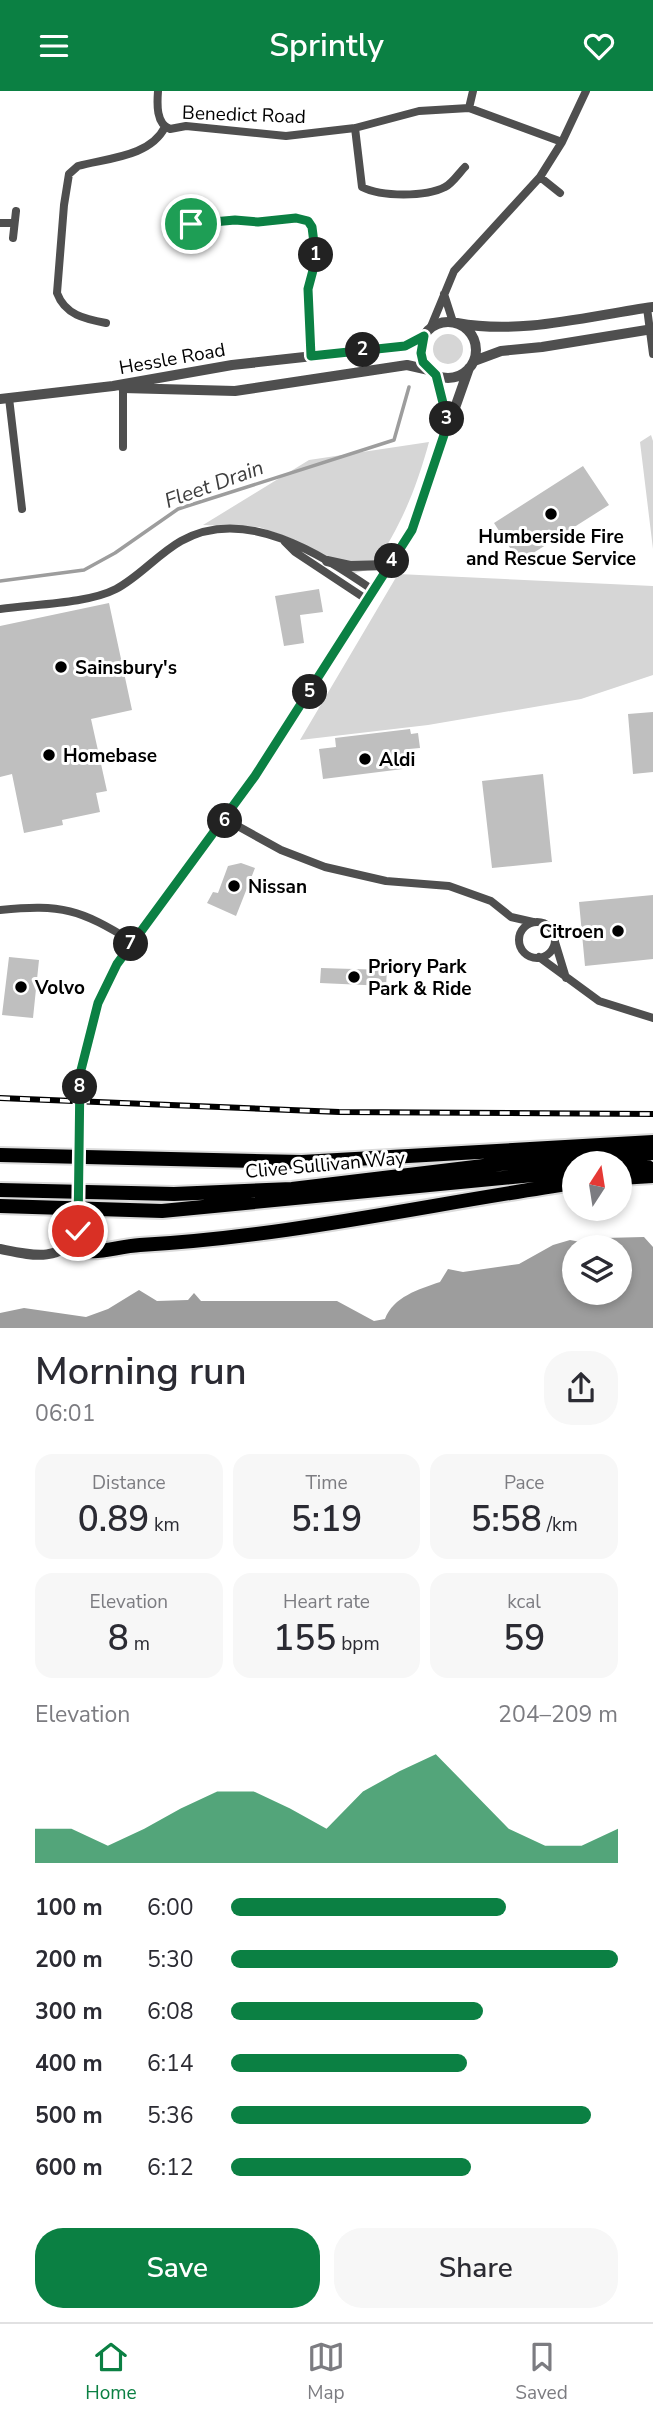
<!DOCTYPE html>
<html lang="en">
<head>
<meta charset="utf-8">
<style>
  :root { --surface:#fff; --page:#f7f7f7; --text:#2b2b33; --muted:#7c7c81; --line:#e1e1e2; --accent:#0b8043 }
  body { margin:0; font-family:"Nunito Sans",sans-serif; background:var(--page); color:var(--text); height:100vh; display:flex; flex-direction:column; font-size:26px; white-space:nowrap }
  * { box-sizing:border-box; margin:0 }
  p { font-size:23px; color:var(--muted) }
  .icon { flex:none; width:38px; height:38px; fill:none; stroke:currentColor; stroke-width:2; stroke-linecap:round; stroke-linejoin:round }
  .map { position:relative; height:1237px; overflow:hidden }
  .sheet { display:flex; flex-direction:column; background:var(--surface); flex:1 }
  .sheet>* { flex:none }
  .needle { width:46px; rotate:12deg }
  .tools { position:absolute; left:562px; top:1060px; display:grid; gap:14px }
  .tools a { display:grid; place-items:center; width:70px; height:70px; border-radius:50%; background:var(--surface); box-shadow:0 4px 10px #0003; font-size:35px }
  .pin { position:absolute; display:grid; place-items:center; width:60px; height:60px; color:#fff; margin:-30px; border:4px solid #fff; border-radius:50%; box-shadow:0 2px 7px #0007 }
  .km { position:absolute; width:35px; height:35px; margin:-18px; border-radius:50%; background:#222; color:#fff; font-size:19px; line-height:35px; text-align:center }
  .round { display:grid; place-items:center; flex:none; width:74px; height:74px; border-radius:28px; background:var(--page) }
  .head { display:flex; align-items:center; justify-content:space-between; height:119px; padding:0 35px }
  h1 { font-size:38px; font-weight:600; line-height:52px }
  .figures { display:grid; grid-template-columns:repeat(3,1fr); gap:10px; height:119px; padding:7px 35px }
  .figures div { display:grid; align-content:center; border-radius:18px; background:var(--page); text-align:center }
  .figures b { font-size:35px; font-weight:600 }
  .figures small { font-size:19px; font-weight:400 }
  .figures p { font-size:19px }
  .chart { height:196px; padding:14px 35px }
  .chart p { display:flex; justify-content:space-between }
  .chart svg { width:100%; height:126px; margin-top:7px; fill:var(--accent); opacity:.7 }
  .action { display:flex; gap:14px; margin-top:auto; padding:14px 35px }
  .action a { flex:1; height:80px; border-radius:28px; background:var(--accent); color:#fff; font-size:28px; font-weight:600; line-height:80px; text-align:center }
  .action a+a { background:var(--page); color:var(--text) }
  ul { padding:0 35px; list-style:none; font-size:23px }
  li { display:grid; grid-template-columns:112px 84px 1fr; align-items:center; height:52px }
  li i { height:18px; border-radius:9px; background:var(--accent) }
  header { display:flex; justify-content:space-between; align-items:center; height:91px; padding:0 35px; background:var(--accent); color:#fff; font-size:32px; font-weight:600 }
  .tabs { display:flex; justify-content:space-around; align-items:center; height:98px; border-top:2px solid var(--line); background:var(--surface); font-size:19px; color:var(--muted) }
  .tabs a { display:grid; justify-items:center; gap:4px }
  .tabs .on { color:var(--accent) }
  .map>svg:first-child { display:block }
  .green { fill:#d6d6d6 }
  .water { fill:#9d9d9d; fill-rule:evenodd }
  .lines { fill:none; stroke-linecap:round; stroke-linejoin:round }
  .stream { stroke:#9d9d9d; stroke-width:3.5 }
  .building { fill:#bfbfbf }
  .trunk-casing { stroke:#dbdbdb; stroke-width:18 }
  .minor { stroke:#4f4f4f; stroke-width:8 }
  .tertiary { stroke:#4f4f4f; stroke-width:10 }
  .trunk { stroke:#000; stroke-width:14 }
  .rail-casing { stroke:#000; stroke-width:6 }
  .rail { stroke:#fff; stroke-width:3.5; stroke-dasharray:10; stroke-linecap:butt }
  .tertiary-bridge { stroke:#4f4f4f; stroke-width:10 }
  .route-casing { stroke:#fff; stroke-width:14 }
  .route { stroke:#0b8043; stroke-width:9 }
  .poi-dot { fill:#000; stroke:#fff; stroke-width:2.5 }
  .labels { text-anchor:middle; stroke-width:6; stroke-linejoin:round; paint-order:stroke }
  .street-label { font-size:19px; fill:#000; stroke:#fff }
  .poi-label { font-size:19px; font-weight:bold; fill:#000; stroke:#fff; text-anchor:start }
  .water-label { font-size:21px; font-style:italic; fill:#3e3e3e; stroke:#fff }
</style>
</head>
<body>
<header><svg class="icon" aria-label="menu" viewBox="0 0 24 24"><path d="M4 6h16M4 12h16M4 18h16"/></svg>Sprintly<svg class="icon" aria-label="heart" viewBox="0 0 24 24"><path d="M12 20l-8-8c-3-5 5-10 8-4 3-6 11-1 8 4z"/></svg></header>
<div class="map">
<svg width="653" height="1237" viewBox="0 0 653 1237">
  <rect width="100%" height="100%" fill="#fff"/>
  <path class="green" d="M433 258a15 15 0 1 1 30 0a15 15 0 1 1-30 0Z
    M651,344l2,6v108l-13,-107z
    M429,351c-13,48 -29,86 -57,127l-22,5 -57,-35 -34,-12 -56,-2 106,-65z
    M398,483l255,12v89l-72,24 -153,26 -128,15z"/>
  <path class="water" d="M644,1146l9,10v81h-653v-15l24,-5 62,9 22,-8 31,-19 18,11 31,-1 6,-7 7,8h136l37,20 11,-2c8,-22 34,-30 55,-37l8,-13 15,3 56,-8 34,-19 17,-5 21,4 13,-6zM574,1157h46v45h-46z"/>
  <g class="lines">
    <path class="stream" d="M0,490l84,-11 31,-17 63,-44 216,-69 15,-53"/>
  </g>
  <path class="building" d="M583,375l26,39 -90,57 -25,-39z
    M319,498l4,23 -23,3 4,28 -20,3 -9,-50z
    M109,512l23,107 -41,9 16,72 -11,2 4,19 -38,8 1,5 -39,8 -12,-59 -12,3v-151z
    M653,621v60l-20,2 -5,-60z
    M410,638l1,5 7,-1 2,15 -11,1 2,19 -88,11 -4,-30 17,-2 -1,-9z
    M543,683l9,88 -60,6 -10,-87z
    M241,772l14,5 -19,48 -29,-13 6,-11 5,1 10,-27z
    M653,804v64l-68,7 -6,-64z
    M9,866l30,3 -6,58 -31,-3z
    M321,877l66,2 -1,16 -66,-3z"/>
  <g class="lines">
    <g class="trunk-casing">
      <path id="trunk" d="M0,1064l302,7 351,-20
        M620,1077l28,-1
        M620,1087l33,-2
        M0,1099l174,4 118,-5 208,-25 153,-11
        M0,1115l162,5 412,-40
        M67,1156c28,10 45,0 73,-2 146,-8 289,-41 434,-62"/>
    </g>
    <path class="minor" d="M158,0c-1,13 -2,33 12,38l16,-3 100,10 69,-8 64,-17 50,-3 93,34
      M469,17l4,-17
      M355,37l7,59c19,10 64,10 83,0 7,-3 14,-14 20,-20
      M540,86l20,16
      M0,132h13
      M191,133l44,-4 24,2 37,-5 12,4 4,6 4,32 -8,30 3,67
      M13,147l3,-27
      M444,203l9,28
      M647,217l6,46
      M106,232c-21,-4 -41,-8 -49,-30l7,-88 5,-31 9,-8c29,-8 72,-9 87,-39
      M430,238l24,-58 86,-94 22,-35 24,-51
      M9,307l13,111
      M123,356v-59
      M285,451l10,10 71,47
      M0,518c33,-5 87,-5 116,-20 23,-12 42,-35 65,-48 64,-36 139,13 192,49
      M225,728l56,31 44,17 61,14 63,5 42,15 20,16 22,5
      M0,819c62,-6 80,-1 133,32
      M519 849a18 18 0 1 1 36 0a18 18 0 1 1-36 0Z
      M555,851l11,36
      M539,866l60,44 54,17"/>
    <path class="tertiary" d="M420 259a28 28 0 1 1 56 0a28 28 0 1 1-56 0Z
      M457,232c65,12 131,-7 196,-16
      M474,270l27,-10 41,-4 111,-18
      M436,284l12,48
      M123,297l112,3 172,-26 22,5
      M0,308l113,-13 119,-21 173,-19 19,-10
      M327,470l23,5 39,-1
      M80,983l18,-71 19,-39 138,-188 157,-246 57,-162
      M78,1081l1,-45
      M0,1158c30,6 62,15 78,-18"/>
    <use href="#trunk" class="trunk"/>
    <g class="rail-casing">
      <path id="rail" d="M0,1007l339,14 314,2"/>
    </g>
    <use href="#rail" class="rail"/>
    <path class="tertiary-bridge" d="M79,1036l1,-53
      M78,1081v59"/>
  </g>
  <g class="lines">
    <g class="route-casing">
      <path id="route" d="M78,1140l2,-157 18,-71 19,-39 138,-188 157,-246 36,-107 -12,-48 -13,-13 -2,-9 3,-17 -19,10 -94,10 -3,-67 8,-30 -4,-32 -4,-6 -12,-3 -38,4 -23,-2 -44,4"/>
    </g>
    <use href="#route" class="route"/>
  </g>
  <g class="poi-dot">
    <circle cx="551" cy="423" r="7"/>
    <circle cx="61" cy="576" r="7"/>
    <circle cx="49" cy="664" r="7"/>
    <circle cx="365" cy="668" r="7"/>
    <circle cx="234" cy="795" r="7"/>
    <circle cx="618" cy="840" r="7"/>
    <circle cx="354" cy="886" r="7"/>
    <circle cx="21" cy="896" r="7"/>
  </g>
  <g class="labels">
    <g class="street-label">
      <text transform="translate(244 23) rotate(2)" y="7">Benedict Road</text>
      <text transform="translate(172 267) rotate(-10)" y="7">Hessle Road</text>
      <text transform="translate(325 1073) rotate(-5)" y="7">Clive Sullivan Way</text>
    </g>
    <g class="poi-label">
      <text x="551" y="452" text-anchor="middle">Humberside Fire<tspan x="551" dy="22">and Rescue Service</tspan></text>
      <text x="75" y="583">Sainsbury's</text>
      <text x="63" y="671">Homebase</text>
      <text x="379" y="675">Aldi</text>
      <text x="248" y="802">Nissan</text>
      <text x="604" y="847" text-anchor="end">Citroen</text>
      <text x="368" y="882">Priory Park<tspan x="368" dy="22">Park &amp; Ride</tspan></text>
      <text x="35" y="903">Volvo</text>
    </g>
    <g class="water-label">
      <text transform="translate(214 393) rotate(-20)" y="7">Fleet Drain</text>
    </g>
  </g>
</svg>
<div class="tools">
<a><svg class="needle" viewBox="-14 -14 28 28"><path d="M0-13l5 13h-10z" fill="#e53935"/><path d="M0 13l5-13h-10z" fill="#7c7c81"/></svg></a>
<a><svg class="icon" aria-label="layers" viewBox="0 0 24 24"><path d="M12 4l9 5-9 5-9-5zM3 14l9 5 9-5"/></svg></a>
</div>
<div class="pin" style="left:191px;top:133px;background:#1e9e55"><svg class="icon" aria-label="arrive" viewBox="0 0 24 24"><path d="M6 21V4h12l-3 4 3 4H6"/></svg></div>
<div class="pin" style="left:78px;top:1140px;background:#d93025"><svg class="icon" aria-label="check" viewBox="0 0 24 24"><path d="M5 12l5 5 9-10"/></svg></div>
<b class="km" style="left:316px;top:164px">1</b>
<b class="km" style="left:363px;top:259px">2</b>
<b class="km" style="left:447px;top:328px">3</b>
<b class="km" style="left:392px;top:470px">4</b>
<b class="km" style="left:310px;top:601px">5</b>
<b class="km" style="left:225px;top:730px">6</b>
<b class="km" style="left:131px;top:853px">7</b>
<b class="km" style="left:80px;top:996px">8</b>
</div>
<section class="sheet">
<div class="head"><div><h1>Morning run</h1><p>06:01</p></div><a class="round"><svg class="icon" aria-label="share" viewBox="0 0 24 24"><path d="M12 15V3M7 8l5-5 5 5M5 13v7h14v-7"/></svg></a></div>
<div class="figures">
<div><p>Distance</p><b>0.89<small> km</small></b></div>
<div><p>Time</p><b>5:19</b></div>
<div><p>Pace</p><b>5:58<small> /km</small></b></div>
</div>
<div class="figures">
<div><p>Elevation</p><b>8<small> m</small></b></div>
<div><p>Heart rate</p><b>155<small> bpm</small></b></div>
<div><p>kcal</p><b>59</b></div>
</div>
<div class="chart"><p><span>Elevation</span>204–209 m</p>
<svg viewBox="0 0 160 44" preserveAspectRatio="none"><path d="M0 44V32L10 32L20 38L30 32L40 25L50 19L60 19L70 25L80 32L90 19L100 12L110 6L120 19L130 32L140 38L150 38L160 32V44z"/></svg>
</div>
<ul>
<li><b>100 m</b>6:00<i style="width:71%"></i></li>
<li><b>200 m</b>5:30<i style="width:100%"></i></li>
<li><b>300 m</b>6:08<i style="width:65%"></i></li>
<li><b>400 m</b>6:14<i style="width:61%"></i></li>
<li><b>500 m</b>5:36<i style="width:93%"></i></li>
<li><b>600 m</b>6:12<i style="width:62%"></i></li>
</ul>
<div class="action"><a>Save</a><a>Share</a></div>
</section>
<nav class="tabs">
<a class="on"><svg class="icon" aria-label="home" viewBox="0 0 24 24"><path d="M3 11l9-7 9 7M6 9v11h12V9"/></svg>Home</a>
<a><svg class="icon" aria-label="map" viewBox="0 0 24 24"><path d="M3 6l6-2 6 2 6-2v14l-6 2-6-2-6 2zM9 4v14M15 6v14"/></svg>Map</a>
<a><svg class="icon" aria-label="saved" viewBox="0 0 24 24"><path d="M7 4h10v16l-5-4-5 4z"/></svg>Saved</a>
</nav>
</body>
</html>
